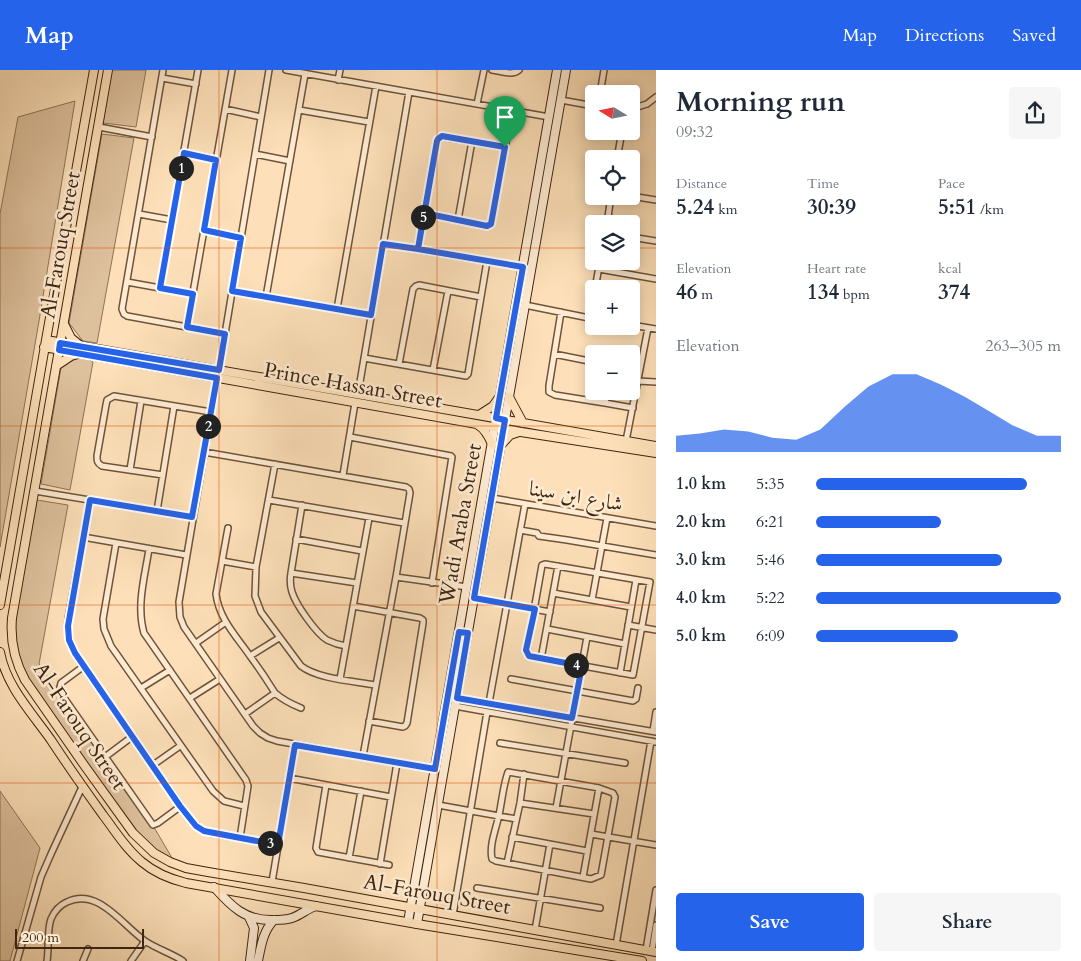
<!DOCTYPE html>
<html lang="en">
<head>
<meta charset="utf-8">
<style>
  :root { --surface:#fff; --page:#f6f6f7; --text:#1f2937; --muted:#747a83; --accent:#2563eb }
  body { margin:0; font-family:Cardo,Amiri,serif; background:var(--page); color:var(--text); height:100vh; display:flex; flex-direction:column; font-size:19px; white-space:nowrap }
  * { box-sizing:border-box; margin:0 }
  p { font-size:16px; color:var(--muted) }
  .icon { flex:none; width:28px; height:28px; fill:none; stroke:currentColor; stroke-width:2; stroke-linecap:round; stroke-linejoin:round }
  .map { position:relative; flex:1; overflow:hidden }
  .details { display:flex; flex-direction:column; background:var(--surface); width:425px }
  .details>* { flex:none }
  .needle { width:32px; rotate:280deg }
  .fabs { position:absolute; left:585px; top:15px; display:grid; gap:10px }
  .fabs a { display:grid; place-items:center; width:55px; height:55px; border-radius:5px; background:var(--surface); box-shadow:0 2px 12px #0003; font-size:25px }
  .scale { position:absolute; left:15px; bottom:12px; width:129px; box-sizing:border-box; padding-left:5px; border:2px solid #3f2610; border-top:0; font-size:14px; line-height:18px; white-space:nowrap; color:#3f2610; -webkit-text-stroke:4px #feebd2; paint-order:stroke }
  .pin { position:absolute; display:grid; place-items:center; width:42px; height:42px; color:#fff; margin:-51px -21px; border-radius:50% 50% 50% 0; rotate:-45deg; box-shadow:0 0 5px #0007 }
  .pin .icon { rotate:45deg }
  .km { position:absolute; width:25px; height:25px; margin:-12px; border-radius:50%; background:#222; color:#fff; font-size:14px; line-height:25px; text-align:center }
  .round { display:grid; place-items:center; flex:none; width:52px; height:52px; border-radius:5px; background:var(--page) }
  .head { display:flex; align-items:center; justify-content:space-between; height:85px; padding:0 20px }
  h1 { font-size:28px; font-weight:600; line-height:38px }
  .stats { display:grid; grid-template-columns:repeat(3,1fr); gap:8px; height:85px; padding:5px 20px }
  .stats div { display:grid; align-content:center }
  .stats b { font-size:21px; font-weight:600 }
  .stats small { font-size:14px; font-weight:400 }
  .stats p { font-size:14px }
  .chart { height:140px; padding:10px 20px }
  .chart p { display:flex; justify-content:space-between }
  .chart svg { width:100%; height:90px; margin-top:5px; fill:var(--accent); opacity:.7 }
  .action { display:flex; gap:10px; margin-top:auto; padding:10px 20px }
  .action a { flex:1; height:58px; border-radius:5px; background:var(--accent); color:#fff; font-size:20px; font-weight:600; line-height:58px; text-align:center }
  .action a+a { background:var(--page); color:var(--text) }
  ul { padding:0 20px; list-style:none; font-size:16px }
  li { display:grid; grid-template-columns:80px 60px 1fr; align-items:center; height:38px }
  li i { height:12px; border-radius:6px; background:var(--accent) }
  header { display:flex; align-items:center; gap:30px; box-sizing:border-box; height:70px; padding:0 25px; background:var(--accent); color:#fff }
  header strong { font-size:24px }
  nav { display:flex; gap:28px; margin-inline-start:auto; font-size:18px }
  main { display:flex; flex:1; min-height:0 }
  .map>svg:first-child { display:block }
  .green { fill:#ddc09c; stroke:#8e7356 }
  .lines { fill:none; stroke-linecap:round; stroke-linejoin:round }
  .street-casing { stroke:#6e543a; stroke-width:8 }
  .secondary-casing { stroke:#3f2610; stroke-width:10 }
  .primary-casing { stroke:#3f2610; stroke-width:10 }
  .street { stroke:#feebd2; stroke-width:5 }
  .secondary { stroke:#feebd2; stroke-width:8 }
  .primary { stroke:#fde0b9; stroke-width:8 }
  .route-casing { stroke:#fff; stroke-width:10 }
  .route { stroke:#2563eb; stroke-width:6 }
  .grid { fill:none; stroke:#e0560c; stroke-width:1; stroke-opacity:0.55 }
  .labels { text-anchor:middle; stroke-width:5; stroke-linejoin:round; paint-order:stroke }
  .street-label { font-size:21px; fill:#3f2610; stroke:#feebd2 }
</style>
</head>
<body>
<header>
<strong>Map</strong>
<nav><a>Map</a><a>Directions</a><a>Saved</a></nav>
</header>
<main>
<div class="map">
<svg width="656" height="891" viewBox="0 0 656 891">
  <rect width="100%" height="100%" fill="#fde0b9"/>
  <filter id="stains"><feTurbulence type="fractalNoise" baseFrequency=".004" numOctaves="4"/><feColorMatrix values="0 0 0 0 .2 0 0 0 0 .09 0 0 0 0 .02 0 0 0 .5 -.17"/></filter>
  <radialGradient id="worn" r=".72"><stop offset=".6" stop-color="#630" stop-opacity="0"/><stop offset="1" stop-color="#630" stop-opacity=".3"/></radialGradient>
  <path class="green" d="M112,0h34l-10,57 -33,-4z
    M75,31l-36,220 -39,226v-333l18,-97z
    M102,64l32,4 -37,205 -14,-2 -14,-18z
    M80,284l13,8 -23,128 -29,-6 20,-116z
    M37,430l31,5 -29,159 116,165 20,34 -35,-22 -121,-172 -5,-42z
    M0,721l40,57 -30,113h-10z"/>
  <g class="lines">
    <g class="street-casing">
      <path id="street" d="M163,0l-41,239 2,5 3,2 98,18
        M286,0l263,47
        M492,0c9,1 20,6 27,0
        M162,8l34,6
        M338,10l2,-10
        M600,24l4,-24
        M561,30l33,6
        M477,34l7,-34
        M225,39l36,8
        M631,39l16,-5 9,-7
        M299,40l70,12
        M99,57l53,10
        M184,83l32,6
        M255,84l35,7
        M617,89l5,-28
        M631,126l25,4
        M424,143l63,13 4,-2 21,-114
        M139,144l33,6
        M458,150l14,-79
        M607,154l4,-28
        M204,160l37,7
        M631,167l25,4
        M383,174l140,23
        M418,179l20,-110 4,-2 63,10
        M599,199l57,10
        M127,212l66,12
        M160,218l38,-218
        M595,219l5,-28
        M232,221l139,24
        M266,227l39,-223
        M525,235l69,14
        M337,239l39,-223
        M561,242l-12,74v6l6,3 50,8 28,5
        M590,248l4,-20
        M631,255l25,4
        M187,257l45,-257
        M554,284l40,8
        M364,288l102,18 2,-2 19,-113
        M399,294l14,-75 3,-3 3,-1 62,12
        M631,297l9,1
        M219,300l50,-300
        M433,300l15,-79
        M217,308l-38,224 1,15 4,10 69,99 7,7 8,5 9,3 158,28
        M638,311l18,1
        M358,324l51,-302
        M605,333l2,-12
        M350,367l101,19 1,1 -20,126
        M626,371l22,-113
        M204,382l202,35 3,2 1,4 -14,84 -33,179
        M275,394l-19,103 -1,29 6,16 40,54c17,13 52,15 74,19
        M130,400l11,-69
        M163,405l-61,-9c-5,-3 -5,-5 -5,-10l9,-51 1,-5 7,-4 97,16
        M343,405l12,-72
        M35,421l157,26
        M492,428l164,28
        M90,430l-22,119c-1,12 1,23 7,34l106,153c8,11 15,23 29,27l68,12
        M269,430l135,23
        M302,435l-11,68c-1,6 -1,13 1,19 4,13 24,41 35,48 6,3 12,5 19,6
        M157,441l17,-105
        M228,458l-12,66c3,25 21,43 34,62 9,12 17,24 25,37 8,7 16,11 26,15
        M520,460l17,3 2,3 28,4 89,15
        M83,467l103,18
        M296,469l66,12
        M116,473l-13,76 1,10 7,17 102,145 11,10 20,5
        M149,479c-4,27 -13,56 -5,84l102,147 2,6 -8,52
        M222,491l34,6
        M545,494l105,18 -17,93 -104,-19 -2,-6 15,-85z
        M291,503l66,10
        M396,507l71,10
        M553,523l78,14
        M474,528l76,14
        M592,530l15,-82
        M353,536l67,12 3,2v3l-16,100 -2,3 -2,1 -34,-6
        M628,555l28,5
        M547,559l78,15
        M196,573l30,-21
        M250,586l29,-18
        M541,589l17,-93
        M84,596l-23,17 -1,4v5l93,133 5,-2 23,-17
        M620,603l16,-93
        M340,609l29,-161
        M511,609l122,22 3,-2 2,-11
        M141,618l29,-18
        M190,628l30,-19
        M457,628l199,34
        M489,633l36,-199
        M455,636l201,36
        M245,644l30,-21
        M653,661l3,-19
        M500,673l125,20
        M105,687l28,-21
        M153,695l27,-19
        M508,702l91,16 14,5 2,4 -14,78 -10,4 -95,-18 -4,-2c-3,-14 4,-30 7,-44 3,-14 4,-29 9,-43z
        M289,708l102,19
        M326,715l-10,63 2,4 71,13
        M520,733l74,11
        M438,735l78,14
        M556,738l31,-171
        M591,764l65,11
        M512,767l75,14
        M349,788l12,-67
        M507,793l13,-60 4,-29
        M380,794l17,-101
        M583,807l16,-89
        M272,812l23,-137
        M477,818l123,20
        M453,845l34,-203
        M535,860l15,-86
        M616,875l35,-204
        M646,880l10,-60
        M652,881l4,-26
        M17,891l24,-84 10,-23 31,-67
        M47,891c2,-12 0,-32 4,-42 3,-7 9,-14 16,-17 31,-15 55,23 78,39 12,8 26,12 38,20
        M83,891l5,-12
        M131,891l14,-20"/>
    </g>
    <g class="secondary-casing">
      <path id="secondary" d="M214,817c17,19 31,34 59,33 6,0 13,0 19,-2 9,-3 16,-10 24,-12
        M249,847l5,11 -4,33
        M408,852l149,-852
        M417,854l149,-854
        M258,891c3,-15 5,-30 16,-41"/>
    </g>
    <g class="primary-casing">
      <path id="primary" d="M108,0l-96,548c-2,23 2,42 13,62l59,85 49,68 21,20 16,9 16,6 22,4 96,16 352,64
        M64,254l7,14 10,8
        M46,270l610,106
        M44,277l477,85 135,21
        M56,296l15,-10 7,-2
        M509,327l14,26
        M479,345l14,-9 7,-10
        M478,355c7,4 11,12 14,19
        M501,375l9,-10 9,-3
        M0,535l46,-265 48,-270
        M0,582c6,34 32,61 51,88 17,26 34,50 52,75 13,17 23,34 39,47 13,11 28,17 44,21l231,41 225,37"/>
    </g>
    <use href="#street" class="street"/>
    <use href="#secondary" class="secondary"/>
    <use href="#primary" class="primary"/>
  </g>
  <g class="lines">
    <g class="route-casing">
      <path id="route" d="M505,77l-63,-11 -4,3 -1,2 -19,108 -35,-5 -12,71 -139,-24 9,-53 -37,-8 12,-70 -32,-7 -24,135 33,6 -6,33 38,7 -6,36 -159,-27 -1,7 158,28 -25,139 -102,-17 -22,126 1,14 6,13 105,153 16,20 8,5 74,14 17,-100 140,24 24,-137 9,1 -11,65 115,20 10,-52 -53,-10 -3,-6 9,-41 -61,-11 31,-178 -9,-2 27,-151 -105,-18 6,-36 63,13 4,-2 14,-77"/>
    </g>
    <use href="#route" class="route"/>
  </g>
  <path class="grid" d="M219,0v891M437,0v891M0,178h594M631,178h25M0,356h656M0,535h656M0,713h656"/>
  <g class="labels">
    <g class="street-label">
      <text transform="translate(60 175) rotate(-80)" y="7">Al-Farouq Street</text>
      <text transform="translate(353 315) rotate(10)" y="7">Prince Hassan Street</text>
      <text transform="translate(576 426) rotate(10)" y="7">شارع ابن سينا</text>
      <text transform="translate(460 454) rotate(-80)" y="7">Wadi Araba Street</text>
      <text transform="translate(80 656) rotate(56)" y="7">Al-Farouq Street</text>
      <text transform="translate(437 824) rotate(10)" y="7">Al-Farouq Street</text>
    </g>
  </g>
  <rect width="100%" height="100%" filter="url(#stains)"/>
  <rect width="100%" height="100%" fill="url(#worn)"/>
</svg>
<div class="fabs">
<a><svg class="needle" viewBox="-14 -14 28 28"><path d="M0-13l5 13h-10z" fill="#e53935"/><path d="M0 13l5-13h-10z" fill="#747a83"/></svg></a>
<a><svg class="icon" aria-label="locate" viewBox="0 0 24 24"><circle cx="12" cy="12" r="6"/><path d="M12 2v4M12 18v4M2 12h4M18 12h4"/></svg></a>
<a><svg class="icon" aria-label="layers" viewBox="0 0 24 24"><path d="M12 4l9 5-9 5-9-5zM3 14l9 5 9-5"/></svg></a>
<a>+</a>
<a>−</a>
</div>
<div class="scale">200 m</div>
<div class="pin" style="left:505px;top:77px;background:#1e9e55"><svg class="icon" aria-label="arrive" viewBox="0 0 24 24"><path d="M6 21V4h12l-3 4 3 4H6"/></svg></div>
<b class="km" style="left:181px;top:98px">1</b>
<b class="km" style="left:208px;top:356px">2</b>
<b class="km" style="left:270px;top:773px">3</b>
<b class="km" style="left:576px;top:595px">4</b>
<b class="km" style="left:423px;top:147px">5</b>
</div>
<section class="details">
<div class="head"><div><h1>Morning run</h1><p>09:32</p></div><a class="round"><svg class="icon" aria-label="share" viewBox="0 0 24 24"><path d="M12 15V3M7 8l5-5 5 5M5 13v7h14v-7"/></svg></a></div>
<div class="stats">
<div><p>Distance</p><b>5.24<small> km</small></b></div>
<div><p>Time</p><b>30:39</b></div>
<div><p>Pace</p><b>5:51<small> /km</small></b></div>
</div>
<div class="stats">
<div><p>Elevation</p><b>46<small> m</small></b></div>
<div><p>Heart rate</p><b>134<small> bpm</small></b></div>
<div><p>kcal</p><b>374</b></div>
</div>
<div class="chart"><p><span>Elevation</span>263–305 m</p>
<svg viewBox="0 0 160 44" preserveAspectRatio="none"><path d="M0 44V36L10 35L20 33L30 34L40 37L50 38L60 33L70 22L80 12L90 6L100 6L110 11L120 17L130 24L140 31L150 36L160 36V44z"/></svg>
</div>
<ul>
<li><b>1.0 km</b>5:35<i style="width:86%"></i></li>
<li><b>2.0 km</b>6:21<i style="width:51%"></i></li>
<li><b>3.0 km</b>5:46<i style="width:76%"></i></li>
<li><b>4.0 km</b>5:22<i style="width:100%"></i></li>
<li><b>5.0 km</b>6:09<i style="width:58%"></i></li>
</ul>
<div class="action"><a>Save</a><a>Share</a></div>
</section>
</main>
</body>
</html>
